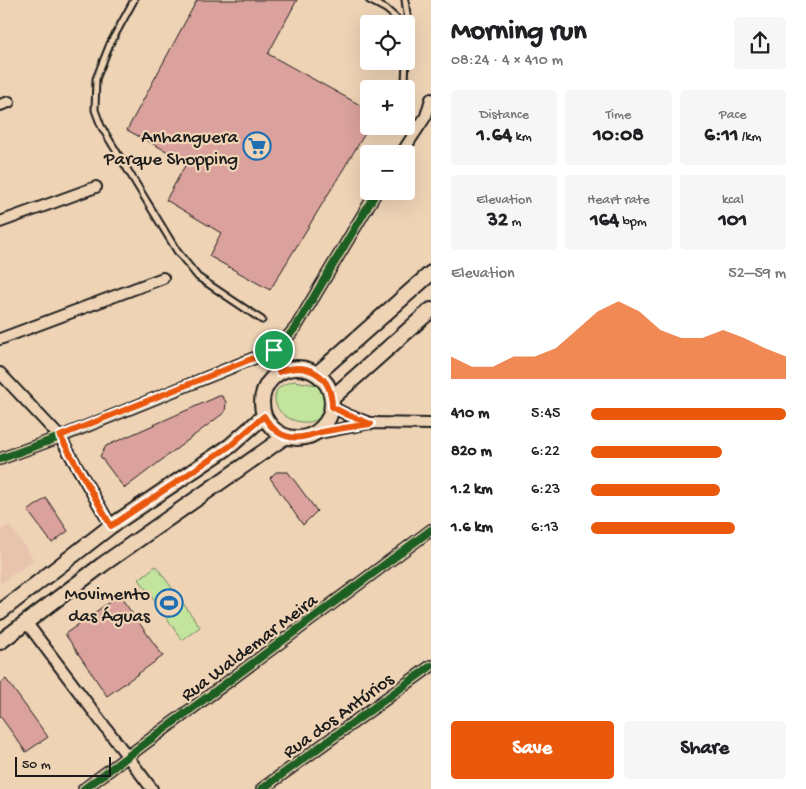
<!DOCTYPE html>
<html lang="en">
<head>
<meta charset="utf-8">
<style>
  :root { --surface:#fff; --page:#f6f6f6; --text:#202124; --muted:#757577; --accent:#ea580c }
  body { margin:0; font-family:"Gochi Hand",sans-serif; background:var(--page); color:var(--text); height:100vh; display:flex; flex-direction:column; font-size:19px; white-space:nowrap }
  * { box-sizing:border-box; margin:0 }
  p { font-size:16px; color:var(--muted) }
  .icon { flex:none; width:28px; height:28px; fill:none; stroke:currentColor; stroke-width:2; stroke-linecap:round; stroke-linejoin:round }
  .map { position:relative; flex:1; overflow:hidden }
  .side { display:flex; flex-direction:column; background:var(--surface); width:375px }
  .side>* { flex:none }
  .controls { position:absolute; left:360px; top:15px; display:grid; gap:10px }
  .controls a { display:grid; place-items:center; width:55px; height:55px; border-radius:5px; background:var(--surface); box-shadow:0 5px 20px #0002; font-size:25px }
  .scale { position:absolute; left:15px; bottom:12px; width:96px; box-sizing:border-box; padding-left:5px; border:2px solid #1c1c1c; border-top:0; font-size:14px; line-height:18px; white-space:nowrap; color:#1c1c1c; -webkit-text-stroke:4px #eed3b5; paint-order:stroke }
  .pin { position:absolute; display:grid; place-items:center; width:42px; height:42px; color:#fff; margin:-21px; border:2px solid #fff; border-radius:50%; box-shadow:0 1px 5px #0007 }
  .round { display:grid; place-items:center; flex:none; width:52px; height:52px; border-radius:5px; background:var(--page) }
  .head { display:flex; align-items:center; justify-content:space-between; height:85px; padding:0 20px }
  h1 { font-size:28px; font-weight:800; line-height:38px }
  .metrics { display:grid; grid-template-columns:repeat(3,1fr); gap:8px; height:85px; padding:5px 20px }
  .metrics div { display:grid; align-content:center; border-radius:5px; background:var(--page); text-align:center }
  .metrics b { font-size:21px; font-weight:800 }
  .metrics small { font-size:14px; font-weight:400 }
  .metrics p { font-size:14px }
  .chart { height:140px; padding:10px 20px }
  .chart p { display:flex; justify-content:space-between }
  .chart svg { width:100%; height:90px; margin-top:5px; fill:var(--accent); opacity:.7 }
  .primary-button { display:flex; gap:10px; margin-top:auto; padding:10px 20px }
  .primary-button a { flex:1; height:58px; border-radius:5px; background:var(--accent); color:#fff; font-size:20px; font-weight:800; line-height:58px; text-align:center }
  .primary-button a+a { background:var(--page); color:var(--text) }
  ul { padding:0 20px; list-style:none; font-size:16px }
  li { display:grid; grid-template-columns:80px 60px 1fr; align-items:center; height:38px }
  li i { height:12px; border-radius:6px; background:var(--accent) }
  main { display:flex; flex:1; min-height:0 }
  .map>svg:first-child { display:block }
  .built { fill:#e8c4ae }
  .green { fill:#c2e49d; stroke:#6f805c }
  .building { fill:#dba19c; stroke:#1c1c1c }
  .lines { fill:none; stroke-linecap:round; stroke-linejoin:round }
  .lane-casing { stroke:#1c1c1c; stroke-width:9 }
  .street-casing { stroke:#1c1c1c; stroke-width:14 }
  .secondary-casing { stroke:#1c1c1c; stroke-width:18 }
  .lane { stroke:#eed3b5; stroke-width:5 }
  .street { stroke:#eed3b5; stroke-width:10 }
  .secondary { stroke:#eed3b5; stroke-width:14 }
  .cycleway-casing { stroke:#eed3b5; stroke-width:11 }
  .cycleway { stroke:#1b5e20; stroke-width:8 }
  .route-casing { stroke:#fff; stroke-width:10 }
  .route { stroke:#ea580c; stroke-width:6 }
  .labels { text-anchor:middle; stroke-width:4.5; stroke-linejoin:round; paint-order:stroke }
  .poi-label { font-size:19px; fill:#1c1c1c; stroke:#eed3b5; text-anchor:end }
  .street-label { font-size:19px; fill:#1c1c1c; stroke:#eed3b5 }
</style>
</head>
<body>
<main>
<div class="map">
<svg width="431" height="789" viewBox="0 0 431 789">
  <rect width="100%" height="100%" fill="#eed3b5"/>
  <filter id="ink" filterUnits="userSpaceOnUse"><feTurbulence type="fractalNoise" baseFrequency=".02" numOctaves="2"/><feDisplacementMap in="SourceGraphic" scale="10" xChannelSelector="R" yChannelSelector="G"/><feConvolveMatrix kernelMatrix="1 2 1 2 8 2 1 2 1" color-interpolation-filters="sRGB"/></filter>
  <g filter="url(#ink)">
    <path class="built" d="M9,525l25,35 -34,24v-53z"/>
    <path class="green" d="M294,381l23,4c3,5 7,9 8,14 7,35 -50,27 -50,-1 0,-12 10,-14 19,-17z
      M156,566l44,61 -18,13 -43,-61z"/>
    <path class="building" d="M197,0h100l-29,54 101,56v17l-99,163 -61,-34 12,-23 -55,-33 21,-38 -60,-32z
      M219,396h3l4,6 -1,10 -100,76 -4,-4 -21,-28 6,-10z
      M276,472h12l29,39 -14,14 -33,-47z
      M46,498l22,33 -16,12 -24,-32z
      M119,595l44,61 -56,40 -42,-62z
      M6,679l42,58 -22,15 -26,-36v-32z"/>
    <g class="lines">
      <g class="lane-casing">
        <path id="lane" d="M134,0l-24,44 -14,35 -1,31 6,16 76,125 21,26 64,43
          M369,0l17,9 17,15
          M405,0l4,28 -3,32
          M405,82l1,-21"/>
      </g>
      <g class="street-casing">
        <path id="street" d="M0,105l9,-3
          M401,154l25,-38 5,-17
          M0,222l96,-35
          M0,339l163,-61
          M274,350l5,22
          M0,373l60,64 51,89
          M332,407l16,8 22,8
          M314,434l57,-11 60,1
          M0,459l60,-22 214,-87 7,-5 15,-18 81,-136
          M26,622l126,167
          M84,789l347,-259
          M262,789l169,-123"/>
      </g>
      <g class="secondary-casing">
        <path id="secondary" d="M262 403a35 35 0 1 1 70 0a35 35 0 1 1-70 0Z
          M317,374l114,-101
          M332,398l99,-88
          M0,612l111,-86 119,-80 34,-30
          M0,642l102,-77 184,-129"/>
      </g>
      <use href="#lane" class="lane"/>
      <use href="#street" class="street"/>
      <use href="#secondary" class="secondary"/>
      <g class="cycleway-casing">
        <path id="cycleway" d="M0,459l60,-22 214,-87 7,-5 15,-18 81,-136
          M84,789l347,-259
          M262,789l169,-123"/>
      </g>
      <use href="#cycleway" class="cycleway"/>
    </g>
  </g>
  <g class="lines" filter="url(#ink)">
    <g class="route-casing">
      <path id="route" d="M274,350l5,22c29,-11 53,3 53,35l16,8 23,9c-16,2 -33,5 -50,8 -7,2 -13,4 -19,5 -18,3 -30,-7 -38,-21l-34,30 -119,80 -51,-90z"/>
    </g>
    <use href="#route" class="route"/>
  </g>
  <defs>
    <g id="supermarket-ring" transform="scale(1.4375)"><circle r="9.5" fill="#eed3b5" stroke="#1f6fb2" stroke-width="1.5"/><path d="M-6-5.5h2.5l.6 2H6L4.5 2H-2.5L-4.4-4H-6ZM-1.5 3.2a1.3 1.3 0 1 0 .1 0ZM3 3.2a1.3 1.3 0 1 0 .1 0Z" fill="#1f6fb2"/></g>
    <g id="stadium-ring" transform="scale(1.4375)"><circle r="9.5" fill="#eed3b5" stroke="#1f6fb2" stroke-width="1.5"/><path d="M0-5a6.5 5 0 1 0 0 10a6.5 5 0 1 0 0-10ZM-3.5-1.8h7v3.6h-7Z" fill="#1f6fb2"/></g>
  </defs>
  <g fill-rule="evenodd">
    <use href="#supermarket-ring" x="257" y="146"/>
    <use href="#stadium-ring" x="169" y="603"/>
  </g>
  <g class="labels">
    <g class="poi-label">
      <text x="238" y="142">Anhanguera<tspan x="238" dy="22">Parque Shopping</tspan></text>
      <text x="150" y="599">Movimento<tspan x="150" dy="22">das Águas</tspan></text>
    </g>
    <g class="street-label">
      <text transform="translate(248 646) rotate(-37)" y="7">Rua Waldemar Meira</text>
      <text transform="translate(337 714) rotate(-36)" y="7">Rua dos Antúrios</text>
    </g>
  </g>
</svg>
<div class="controls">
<a><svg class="icon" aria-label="locate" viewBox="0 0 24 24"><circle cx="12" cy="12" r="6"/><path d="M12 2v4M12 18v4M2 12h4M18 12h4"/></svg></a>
<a>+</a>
<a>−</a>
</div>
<div class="scale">50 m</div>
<div class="pin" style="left:274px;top:350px;background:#1e9e55"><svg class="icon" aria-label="arrive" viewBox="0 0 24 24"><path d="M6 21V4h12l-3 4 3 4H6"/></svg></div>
</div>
<section class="side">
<div class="head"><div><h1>Morning run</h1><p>08:24 · 4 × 410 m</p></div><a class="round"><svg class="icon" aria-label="share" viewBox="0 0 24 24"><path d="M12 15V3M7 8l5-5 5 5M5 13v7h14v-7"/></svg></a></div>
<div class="metrics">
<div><p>Distance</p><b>1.64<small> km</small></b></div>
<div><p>Time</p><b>10:08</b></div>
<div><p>Pace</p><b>6:11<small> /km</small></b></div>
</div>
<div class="metrics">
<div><p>Elevation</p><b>32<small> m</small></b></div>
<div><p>Heart rate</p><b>164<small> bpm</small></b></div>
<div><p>kcal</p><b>101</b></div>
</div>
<div class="chart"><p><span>Elevation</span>52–59 m</p>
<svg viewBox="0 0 160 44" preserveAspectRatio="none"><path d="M0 44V33L10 38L20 38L30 33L40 33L50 29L60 20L70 11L80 6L90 11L100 20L110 24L120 24L130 20L140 24L150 29L160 33V44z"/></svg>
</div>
<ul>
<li><b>410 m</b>5:45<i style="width:100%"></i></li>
<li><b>820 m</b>6:22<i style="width:67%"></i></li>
<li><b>1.2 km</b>6:23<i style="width:66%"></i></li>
<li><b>1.6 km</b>6:13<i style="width:74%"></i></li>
</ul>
<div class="primary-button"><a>Save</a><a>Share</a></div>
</section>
</main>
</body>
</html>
